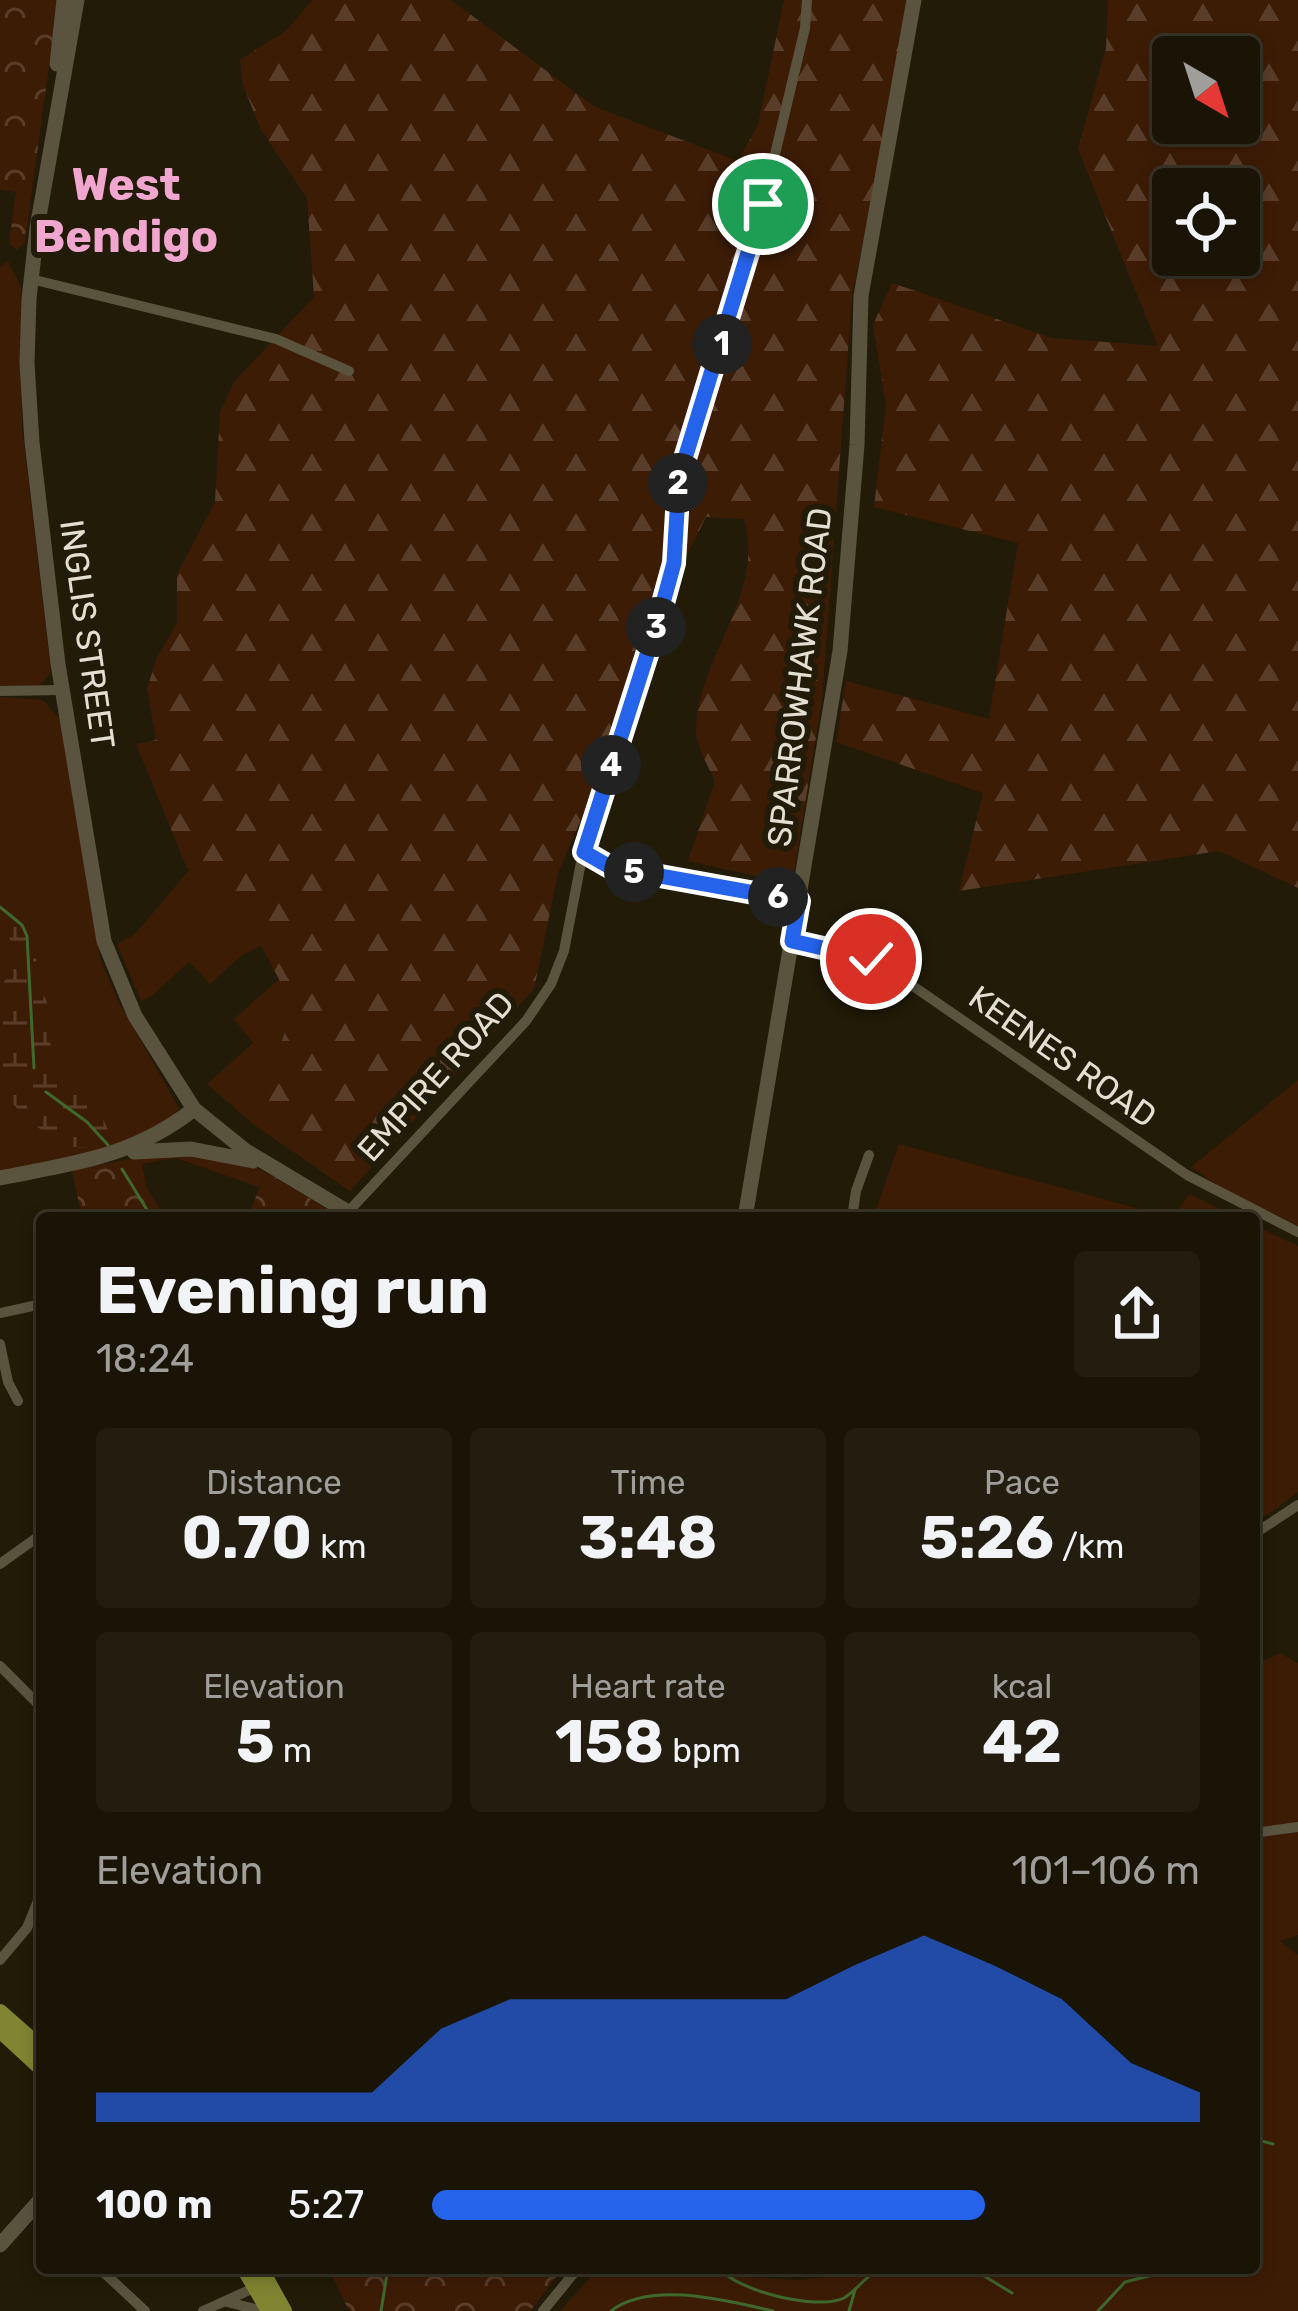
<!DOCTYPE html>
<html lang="en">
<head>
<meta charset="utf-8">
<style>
  :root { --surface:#191405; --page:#221d0f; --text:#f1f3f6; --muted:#9f9e9a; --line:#373327; --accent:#2563eb }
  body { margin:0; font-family:Rubik,sans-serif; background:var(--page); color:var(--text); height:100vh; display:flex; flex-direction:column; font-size:45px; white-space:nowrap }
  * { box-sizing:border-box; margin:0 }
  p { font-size:39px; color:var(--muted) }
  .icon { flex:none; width:66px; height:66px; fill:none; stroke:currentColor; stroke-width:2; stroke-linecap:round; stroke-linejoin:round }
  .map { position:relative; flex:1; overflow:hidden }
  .panel { position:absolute; left:36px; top:1212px; width:1224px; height:1062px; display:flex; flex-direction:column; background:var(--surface); border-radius:12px; box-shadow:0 6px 18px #0003,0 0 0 3px var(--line) }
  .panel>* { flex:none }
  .needle { width:78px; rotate:141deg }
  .fabs { position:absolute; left:1152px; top:36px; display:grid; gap:24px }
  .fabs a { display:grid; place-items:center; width:108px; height:108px; border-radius:12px; background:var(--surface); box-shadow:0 6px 18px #0003,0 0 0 3px var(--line); font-size:60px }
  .pin { position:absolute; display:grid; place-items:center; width:102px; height:102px; color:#fff; margin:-51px; border:6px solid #fff; border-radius:50%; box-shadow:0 3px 12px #0007 }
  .km { position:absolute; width:60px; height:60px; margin:-30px; border-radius:50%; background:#222; color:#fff; font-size:33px; line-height:60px; text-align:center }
  .round { display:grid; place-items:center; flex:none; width:126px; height:126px; border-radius:12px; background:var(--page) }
  .overview { display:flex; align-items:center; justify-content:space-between; height:204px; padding:0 60px }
  h1 { font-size:66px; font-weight:700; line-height:90px }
  .metrics { display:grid; grid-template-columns:repeat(3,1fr); gap:18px; height:204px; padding:12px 60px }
  .metrics div { display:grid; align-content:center; border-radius:12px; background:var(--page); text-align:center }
  .metrics b { font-size:60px; font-weight:700 }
  .metrics small { font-size:33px; font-weight:400 }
  .metrics p { font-size:33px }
  .chart { height:336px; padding:24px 60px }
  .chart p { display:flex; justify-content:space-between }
  .chart svg { width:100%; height:216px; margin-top:12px; fill:var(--accent); opacity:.7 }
  ul { padding:0 60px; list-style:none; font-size:39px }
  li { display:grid; grid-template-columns:192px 144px 1fr; align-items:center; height:90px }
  li i { height:30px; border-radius:15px; background:var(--accent) }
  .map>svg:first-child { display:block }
  .grass { fill:#3d1c06 }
  .forest { fill:url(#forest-firs); fill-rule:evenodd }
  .wetland { fill:url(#wetland-marsh) }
  .park { fill:url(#park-crowns) }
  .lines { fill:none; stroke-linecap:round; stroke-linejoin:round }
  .stream { stroke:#3f682d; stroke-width:3 }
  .street { stroke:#5a543f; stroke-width:10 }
  .secondary { stroke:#5a543f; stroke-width:15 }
  .primary { stroke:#808532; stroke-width:16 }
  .route-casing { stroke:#fff; stroke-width:24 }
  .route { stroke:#2563eb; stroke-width:15 }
  .labels { text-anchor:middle; stroke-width:12; stroke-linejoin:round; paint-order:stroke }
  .street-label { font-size:33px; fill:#e3e0d3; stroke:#211b07 }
  .district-label { font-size:45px; font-weight:bold; fill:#f0a6ce; stroke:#211b07 }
</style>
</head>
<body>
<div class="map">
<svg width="1298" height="2311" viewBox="0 0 1298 2311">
  <defs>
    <pattern id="forest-firs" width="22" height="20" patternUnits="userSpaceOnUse" patternTransform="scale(3)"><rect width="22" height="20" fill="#3d1c06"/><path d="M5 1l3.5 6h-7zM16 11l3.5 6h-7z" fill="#593d29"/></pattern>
    <pattern id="wetland-marsh" width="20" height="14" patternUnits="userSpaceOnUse" patternTransform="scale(3)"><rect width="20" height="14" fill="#3d1c06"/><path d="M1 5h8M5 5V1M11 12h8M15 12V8" fill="none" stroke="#593d29"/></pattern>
    <pattern id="park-crowns" width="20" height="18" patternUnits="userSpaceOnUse" patternTransform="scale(3)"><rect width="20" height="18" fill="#3d1c06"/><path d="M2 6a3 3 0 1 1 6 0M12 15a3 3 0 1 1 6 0" fill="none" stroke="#593d29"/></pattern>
  </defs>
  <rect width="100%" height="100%" fill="#211b07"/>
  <path class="grass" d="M8,261l13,26 1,140 29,246 -12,13h-39v-420z
    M0,697l43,3 17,19 40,239 18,43 61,107 -3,6 -52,31 -124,27z
    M190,869l37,14 34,63 -20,10 -31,28 -21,-22 -36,33 -12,6 -24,-57 18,-10z
    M279,979l10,41 -36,104 -46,-40 46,-41 -19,-24z
    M1298,1080v146l-78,-39 -29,-20z
    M899,1144l274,74 16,-24 50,24h-366z
    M171,1152l80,13 14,7 -6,15 -83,-29 -34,6 -1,-7z
    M1254,1225l44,21v246l-29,22 -15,5z
    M1280,1653l18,10v272l-18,6 18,14v356h-738l39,-43h142l5,9 54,3 50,-6 -1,-6h405v-602z"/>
  <path class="forest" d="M312,0h139l144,107 143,54 20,-36 26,-125h126l-58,297 -30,403 -30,184 -104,-23 27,-80c-7,-15 -20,-37 -19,-53 3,-73 70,-135 48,-209l-38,-2 -63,125 -48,145 -37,86 -24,116 -184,202 -97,-67 36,-104 -10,-41 -52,-96 -40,-15 -51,-124 20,-4 -9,-51 9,-29 21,-37v-49l38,-72 5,-90 14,-30 80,-85 -7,-99 -46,-68 -18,-45 -3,-25 47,-30z
    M1108,0h190v888l-79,-37 -260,40 24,-98 -147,-51 10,-61 143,38 29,-176 -144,-36 12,-102 -13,-80 19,-42 160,55 106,8 -80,-197 28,-101zM1173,57h66v66h-66zM1173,189h66v66h-66z"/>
  <path class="wetland" d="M0,896l24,21 10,16 4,50 12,26v34l6,16 15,28 30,27 11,25 -3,5c-11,1 -24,6 -37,2 -25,-7 -58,-36 -71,-59 -1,-9 -1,-82 -1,-94 3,-12 11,-21 12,-34 1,-24 -12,-41 -12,-63z"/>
  <path class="park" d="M0,0h58l-33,242 -8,8 -8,-7 7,-51 -16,-2z
    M141,1157l5,29 19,32h-83l-10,-48z
    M265,1172l11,6 66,40h-94z
    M328,2268h235l-33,43h-181z"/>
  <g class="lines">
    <path class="stream" d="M0,907l22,18 5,11 7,132
      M46,1092l41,30 21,23
      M122,1169l30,49
      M1254,2139l19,5
      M719,2268c18,23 98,43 125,30 13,-8 22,-22 36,-30
      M971,2268l41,25
      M381,2311l7,-43
      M611,2311c40,-31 117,-10 162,0
      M849,2311l6,-21
      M1098,2311l27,-29 55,-14"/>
    <path class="street" d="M31,279l245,60 73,32
      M0,691l62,-1
      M583,852l27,15 189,34
      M792,941l89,23 306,211 111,57
      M348,1212l178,-191 25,-37 13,-33 19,-99 90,-289 6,-85 74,-231 52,-219 2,-28
      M852,1218l4,-27 13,-36
      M0,1313l42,-9
      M0,1344l8,38 10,19
      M1254,1534l44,-29
      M0,1564l42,-30
      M0,1666l42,42
      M1254,1833l44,-6
      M0,1960l27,-32 15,-37
      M99,2268l46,43
      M227,2302l36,9
      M203,2311l53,-24
      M543,2311l35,-43"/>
    <path class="secondary" d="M77,0l-40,228 -8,71 -2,64 5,79 26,222 46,277 31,75 59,93 52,42 112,67
      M57,64l7,-64
      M134,1152l57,-3 62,12
      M0,1178c74,-15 133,-21 194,-69
      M745,1218l95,-567 17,-206 4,-149 53,-296
      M0,2245l42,-47"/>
    <path class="primary" d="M0,2012l42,37
      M0,2030l42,39
      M244,2268l25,43
      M260,2268l24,43"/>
  </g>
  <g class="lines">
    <g class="route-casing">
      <path id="route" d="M763,204l-84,274 -5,85 -14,51 -76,238 26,15 189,34 -7,40 79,18"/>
    </g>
    <use href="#route" class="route"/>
  </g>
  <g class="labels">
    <g class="street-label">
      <text transform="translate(88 634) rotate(82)" y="12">INGLIS STREET</text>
      <text transform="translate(799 677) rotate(-83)" y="12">SPARROWHAWK ROAD</text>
      <text transform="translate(1063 1056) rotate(35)" y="12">KEENES ROAD</text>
      <text transform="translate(435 1076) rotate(-48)" y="12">EMPIRE ROAD</text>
    </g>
    <g class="district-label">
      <text x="126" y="200">West<tspan x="126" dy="52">Bendigo</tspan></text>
    </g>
  </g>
</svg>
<div class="fabs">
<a><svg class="needle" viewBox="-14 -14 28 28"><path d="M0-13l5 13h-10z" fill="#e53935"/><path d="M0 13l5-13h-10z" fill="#9f9e9a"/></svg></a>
<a><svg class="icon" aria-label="locate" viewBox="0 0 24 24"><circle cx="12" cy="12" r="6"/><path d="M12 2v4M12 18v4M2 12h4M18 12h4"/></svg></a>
</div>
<div class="pin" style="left:763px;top:204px;background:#1e9e55"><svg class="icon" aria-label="arrive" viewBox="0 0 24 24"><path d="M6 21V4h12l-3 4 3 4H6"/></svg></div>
<div class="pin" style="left:871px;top:959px;background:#d93025"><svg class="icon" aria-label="check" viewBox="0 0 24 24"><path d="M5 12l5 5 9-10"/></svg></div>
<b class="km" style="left:722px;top:344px">1</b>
<b class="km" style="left:678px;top:483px">2</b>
<b class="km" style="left:656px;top:627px">3</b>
<b class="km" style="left:611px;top:765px">4</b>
<b class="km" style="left:634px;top:872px">5</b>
<b class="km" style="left:778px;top:897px">6</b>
<section class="panel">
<div class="overview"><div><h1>Evening run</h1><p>18:24</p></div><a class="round"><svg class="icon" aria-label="share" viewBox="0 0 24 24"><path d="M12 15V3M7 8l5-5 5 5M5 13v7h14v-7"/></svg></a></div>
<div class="metrics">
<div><p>Distance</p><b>0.70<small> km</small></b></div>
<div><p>Time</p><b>3:48</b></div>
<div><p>Pace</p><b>5:26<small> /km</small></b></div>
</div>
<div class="metrics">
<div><p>Elevation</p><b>5<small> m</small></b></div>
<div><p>Heart rate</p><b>158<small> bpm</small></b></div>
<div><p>kcal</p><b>42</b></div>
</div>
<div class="chart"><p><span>Elevation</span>101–106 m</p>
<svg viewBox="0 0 160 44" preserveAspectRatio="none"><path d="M0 44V38L10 38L20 38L30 38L40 38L50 25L60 19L70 19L80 19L90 19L100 19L110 12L120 6L130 12L140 19L150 32L160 38V44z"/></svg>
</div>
<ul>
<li><b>100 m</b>5:27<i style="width:72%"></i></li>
</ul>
</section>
</div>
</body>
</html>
